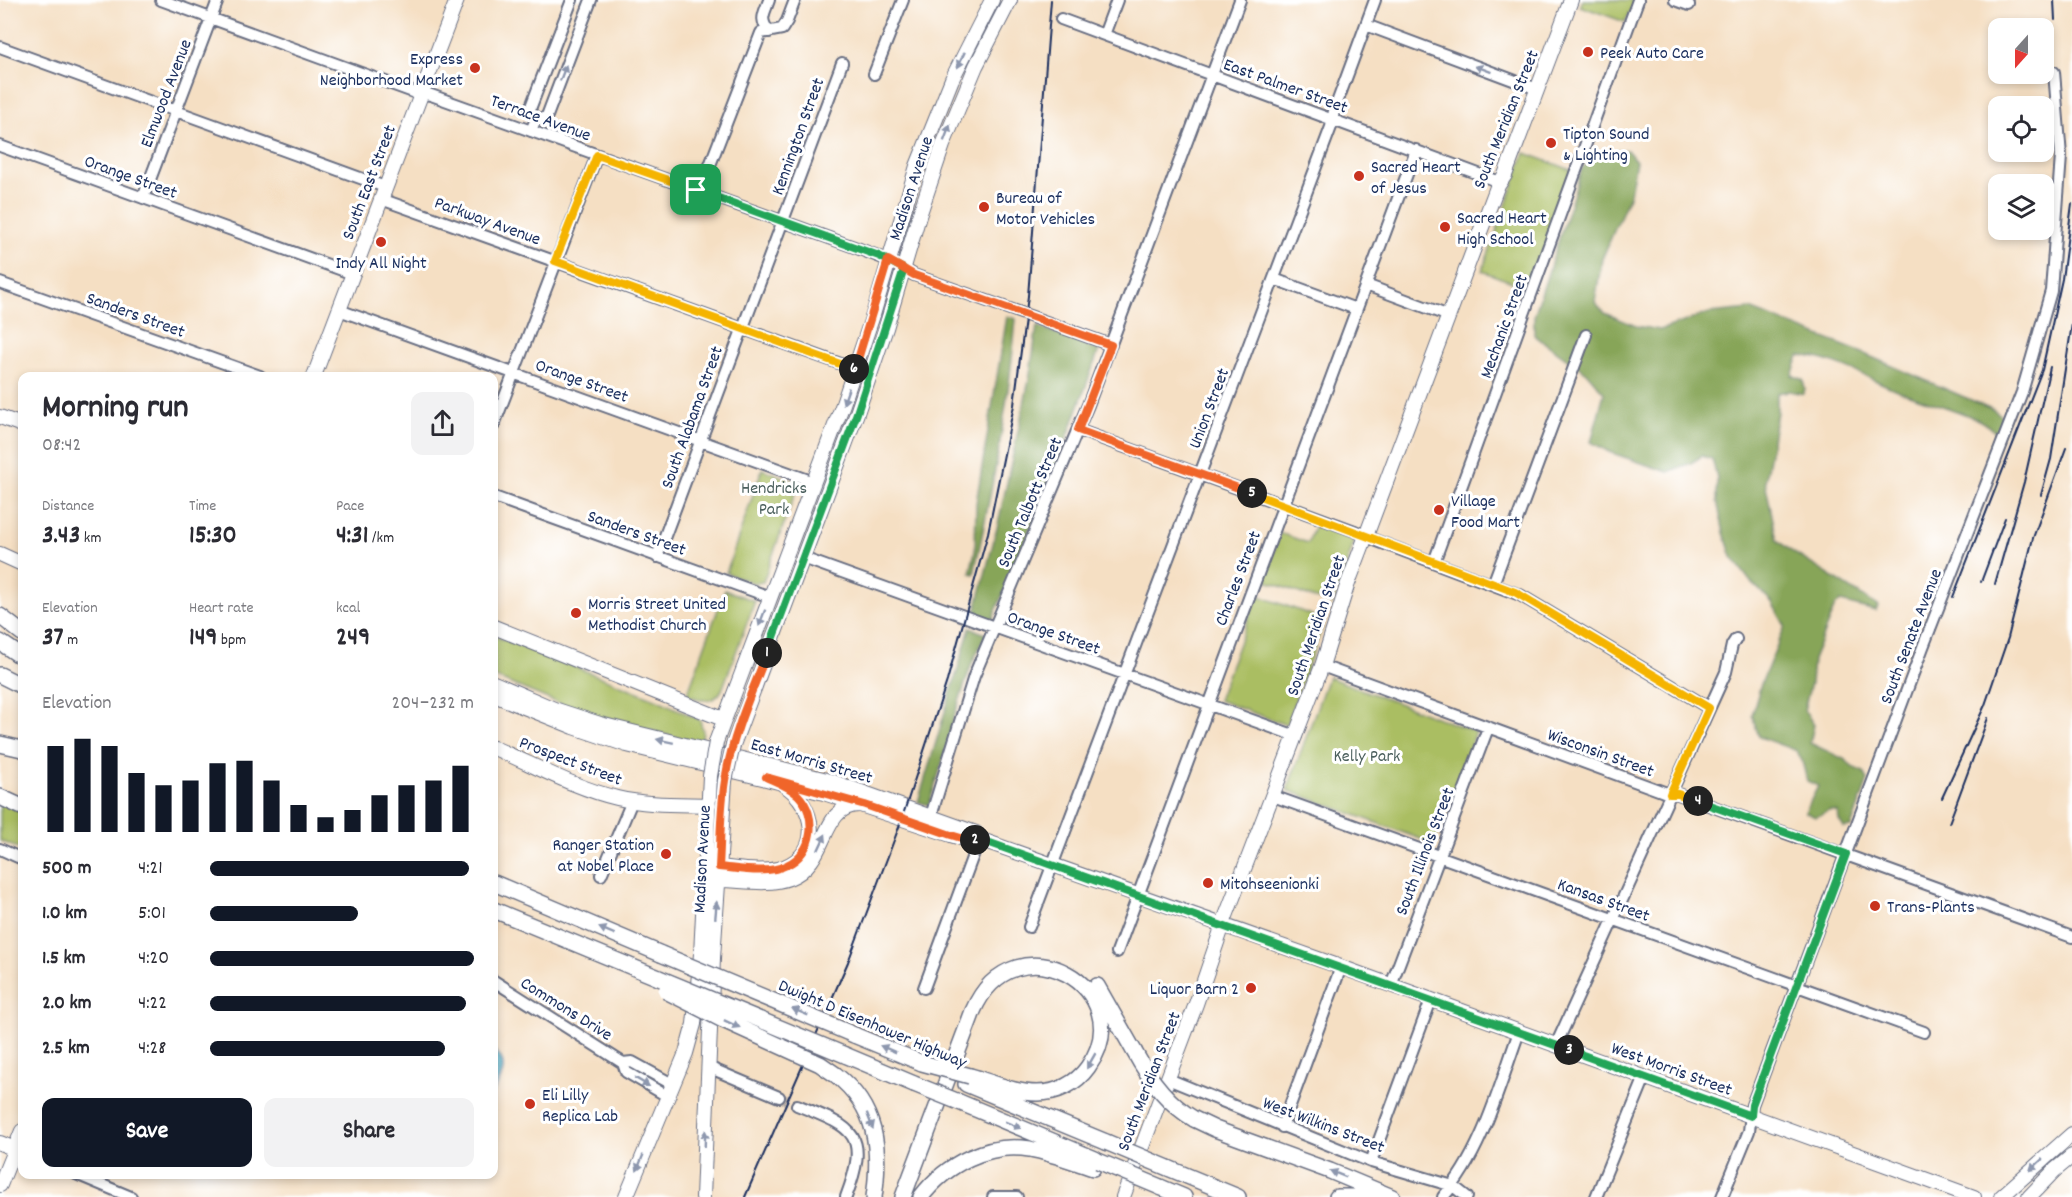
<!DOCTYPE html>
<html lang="en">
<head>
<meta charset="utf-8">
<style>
  :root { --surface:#fff; --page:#f2f2f3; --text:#2b2b33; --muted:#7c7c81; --accent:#111827 }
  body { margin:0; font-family:Dekko,sans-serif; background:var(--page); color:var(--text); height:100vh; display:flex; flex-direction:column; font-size:22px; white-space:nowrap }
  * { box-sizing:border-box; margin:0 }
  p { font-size:20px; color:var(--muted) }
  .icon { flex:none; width:33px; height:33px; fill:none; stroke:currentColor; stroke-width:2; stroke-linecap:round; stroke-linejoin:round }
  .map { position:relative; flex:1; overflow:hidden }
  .sheet { position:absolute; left:18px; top:372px; width:480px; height:807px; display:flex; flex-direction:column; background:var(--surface); border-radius:12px; box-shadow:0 3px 9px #0003 }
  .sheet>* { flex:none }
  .needle { width:39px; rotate:201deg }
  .fabs { position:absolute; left:1988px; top:18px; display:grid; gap:12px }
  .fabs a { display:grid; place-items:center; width:66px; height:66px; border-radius:12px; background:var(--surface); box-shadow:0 3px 9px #0003; font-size:30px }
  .pin { position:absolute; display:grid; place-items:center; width:51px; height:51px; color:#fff; margin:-26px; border-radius:12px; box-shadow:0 3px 9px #0006 }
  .km { position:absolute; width:30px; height:30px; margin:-15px; border-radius:50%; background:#222; color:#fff; font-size:16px; line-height:30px; text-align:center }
  .round { display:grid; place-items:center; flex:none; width:63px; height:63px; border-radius:12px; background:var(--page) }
  .summary { display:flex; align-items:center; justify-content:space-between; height:102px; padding:0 24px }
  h1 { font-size:33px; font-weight:700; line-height:45px }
  .metrics { display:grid; grid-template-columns:repeat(3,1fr); gap:9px; height:102px; padding:6px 24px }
  .metrics div { display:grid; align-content:center }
  .metrics b { font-size:26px; font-weight:700 }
  .metrics small { font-size:16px; font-weight:400 }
  .metrics p { font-size:16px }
  .chart { height:168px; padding:12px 24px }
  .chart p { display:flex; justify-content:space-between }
  .chart svg { width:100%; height:108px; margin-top:6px; stroke:var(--accent); stroke-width:6 }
  .primary-button { display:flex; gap:12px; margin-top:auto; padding:12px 24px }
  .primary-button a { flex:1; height:69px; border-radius:12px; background:var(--accent); color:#fff; font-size:24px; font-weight:700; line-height:69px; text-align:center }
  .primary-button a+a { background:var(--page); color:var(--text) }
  ul { padding:0 24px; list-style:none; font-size:20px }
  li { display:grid; grid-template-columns:96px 72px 1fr; align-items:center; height:45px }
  li i { height:15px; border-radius:8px; background:var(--accent) }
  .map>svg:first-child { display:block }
  .green { fill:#aabe62; stroke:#627660; stroke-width:1.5 }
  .forest { fill:#87a558; stroke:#516a5b; stroke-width:1.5 }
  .water { fill:#41a7c1; stroke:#2e6b90; stroke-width:1.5 }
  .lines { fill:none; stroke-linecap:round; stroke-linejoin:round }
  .minor-tunnel { stroke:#c9bcaf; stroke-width:10; stroke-dasharray:10 5; stroke-linecap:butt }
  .minor-casing { stroke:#676d81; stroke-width:14 }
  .major-casing { stroke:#676d81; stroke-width:16 }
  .highway-casing { stroke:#676d81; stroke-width:18 }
  .minor { stroke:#fff; stroke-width:10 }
  .major { stroke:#fff; stroke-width:14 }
  .highway { stroke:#fff; stroke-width:15 }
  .rail { stroke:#1b2f5e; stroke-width:2 }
  .major-bridge-casing { stroke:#676d81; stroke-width:16; stroke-linecap:butt }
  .highway-bridge-casing { stroke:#676d81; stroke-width:18; stroke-linecap:butt }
  .major-bridge { stroke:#fff; stroke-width:14 }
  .highway-bridge { stroke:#fff; stroke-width:15 }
  .oneway { fill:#8d97ae }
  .split-1-casing { stroke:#fff; stroke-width:12 }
  .split-2-casing { stroke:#fff; stroke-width:12 }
  .split-3-casing { stroke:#fff; stroke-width:12 }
  .split-4-casing { stroke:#fff; stroke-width:12 }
  .split-5-casing { stroke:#fff; stroke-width:12 }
  .split-6-casing { stroke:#fff; stroke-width:12 }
  .split-7-casing { stroke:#fff; stroke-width:12 }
  .split-1 { stroke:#22a559; stroke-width:8 }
  .split-2 { stroke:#f0652b; stroke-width:8 }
  .split-3 { stroke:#22a559; stroke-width:8 }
  .split-4 { stroke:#22a559; stroke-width:8 }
  .split-5 { stroke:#f5b400; stroke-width:8 }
  .split-6 { stroke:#f0652b; stroke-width:8 }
  .split-7 { stroke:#f5b400; stroke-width:8 }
  .poi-dot { fill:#c8321e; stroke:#fff; stroke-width:2 }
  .labels { text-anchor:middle; stroke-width:6; stroke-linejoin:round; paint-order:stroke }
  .poi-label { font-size:18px; fill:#1b2f5e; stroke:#fff; text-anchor:start }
  .street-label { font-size:18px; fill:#1b2f5e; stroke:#fff }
  .park-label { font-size:18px; fill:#4d615f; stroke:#fff }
</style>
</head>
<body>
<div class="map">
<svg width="2072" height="1197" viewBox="0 0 2072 1197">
  <rect width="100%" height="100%" fill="#fff"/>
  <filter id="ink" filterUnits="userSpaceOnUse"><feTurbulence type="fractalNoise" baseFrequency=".0167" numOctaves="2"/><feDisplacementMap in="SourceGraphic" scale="12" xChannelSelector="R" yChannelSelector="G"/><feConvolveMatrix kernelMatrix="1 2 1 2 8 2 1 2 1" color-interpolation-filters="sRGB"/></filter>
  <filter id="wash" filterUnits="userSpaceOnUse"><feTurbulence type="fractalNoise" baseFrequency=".008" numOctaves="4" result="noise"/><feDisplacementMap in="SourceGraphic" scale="24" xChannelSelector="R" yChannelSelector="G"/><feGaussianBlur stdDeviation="1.35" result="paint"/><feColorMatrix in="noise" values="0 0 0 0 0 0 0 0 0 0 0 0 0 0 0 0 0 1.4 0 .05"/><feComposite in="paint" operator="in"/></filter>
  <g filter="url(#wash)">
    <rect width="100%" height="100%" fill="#f5dfc3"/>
    <path class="green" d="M1583,0h53l-11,22 -45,-16z
      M1525,153l49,18 -43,118 -49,-18z
      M762,469l34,13 2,3 -35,97 -9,1 -28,-10z
      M1316,522l40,15 -24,68 -68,-25 16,-47 28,10z
      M725,590l30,11 -33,89c-10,16 -20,10 -35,5z
      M1257,595l68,25 -39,105 -68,-25z
      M494,636l44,16 120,48 42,20 3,11 -2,13 -121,-32 -86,-35z
      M1328,677l148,55 -42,112 -147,-54z
      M0,801l22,11v38l-22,-9z"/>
    <path class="forest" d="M1619,150h8l9,11 -6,33 -28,65 -7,43 10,11 31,13 24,4 49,-17 41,-4 110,43 134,58 8,6v7l-5,11c-5,-4 -9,-9 -15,-12 -24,-13 -52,-19 -78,-29 -26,-10 -79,-39 -105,-37l-7,19 11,5 2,9 -2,5 -14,-3 -12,2v19l-12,69 12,59 17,13 84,53 -2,5 -35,-9 -6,4 -22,54 -2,23 -7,27 10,15 -4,18 36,17 6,7 12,5 4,8 -17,47 -7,1 -5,-8 -1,-8c-10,-4 -13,2 -23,5l-10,-5 13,-26 -11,-5 -5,-20 -5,-10 -38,-14 -7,-22 9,-31 24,-58 -14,-25 -21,-20 -18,-24 -8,-24 -7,-32v-23l-5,-19 -10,-3 -11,7 -23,9 -59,-20 -18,-10 13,-49 -17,-20 -53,-38v-19l48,-148 12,-9z
      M1007,316l9,3c-7,86 -24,170 -42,255l-4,-1 5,-22 1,-48z
      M1037,326l62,24 -30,83 -78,190 -17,-6 24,-93 31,-144z
      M970,628l16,6 -14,29 -19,57 -8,34 -16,51 -11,-3z"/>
    <path class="water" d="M494,1050c15,12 9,27 0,41z"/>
  </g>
  <g filter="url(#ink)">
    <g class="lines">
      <path class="minor-tunnel" d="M779,1097l18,8"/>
      <g class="minor-casing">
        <path id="minor" d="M161,0l252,92 18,3 426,153 31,12 26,15 197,70
          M769,0c-5,15 -10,18 0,32
          M1675,0l14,5
          M1061,19l439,163
          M1366,25l171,64
          M1104,35l13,-35
          M0,47l385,140
          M874,74l29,-74
          M535,121l12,-5 44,-116
          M531,131l4,-10 -5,-12 42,-109
          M0,146l353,128
          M700,191l61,-158 21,-4 5,-8 8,-21
          M143,198l75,-198
          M381,199l474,170
          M1274,279l82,30
          M0,283l260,93
          M1366,285l83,31
          M339,310l475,172
          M494,425l103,-270
          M1078,430l277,101 22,10 143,54 189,113
          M494,497l276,100
          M657,557l185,-494
          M803,558l493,178
          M1434,562l204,-562
          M1493,584l93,-249
          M1322,666l342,126 14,2 394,143
          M1273,796l651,236
          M931,816l43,-140 114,-271 152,-405
          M0,849l22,10
          M601,875l31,-74
          M1029,927l302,-800 3,-16 41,-111
          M1117,952l299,-802
          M494,981l129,82
          M1391,985l97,-257
          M924,988l55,-149
          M1556,1045l170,-373 6,-27 4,-6
          M623,1063l3,9 41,24
          M623,1063l9,-1 40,22
          M708,1067l71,30
          M1168,1079l203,83 82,24 14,11
          M797,1105c57,23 73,28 49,92
          M1282,1127l59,-160
          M1371,1162l60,-162
          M76,1174l55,23
          M993,1197h24
          M1443,1197c39,-44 56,-110 76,-165
          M1596,1197l49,-120
          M1722,1197l27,-66 3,-26 171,-458 99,-255 29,-101 10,-135 -7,-84"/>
      </g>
      <g class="major-casing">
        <path id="major" d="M314,376l143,-376
          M0,417l22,8
          M0,554l22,10
          M494,627l229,92
          M494,683l60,26 46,15 231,57 145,52 3,6 362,128 633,230
          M494,695l80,32 53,18 197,48 127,42 20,6 8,-2
          M716,742l127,-338 30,-89 44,-149 35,-87 40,-79
          M733,745l124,-332 29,-85 33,-112 24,-71 33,-79 34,-66
          M494,748c40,17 81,40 123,50 30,7 62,6 92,7
          M719,867c20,2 45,7 65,0 40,-15 31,-63 0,-82
          M719,880c22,0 49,6 70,-2 41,-16 30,-72 70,-73
          M0,1143l15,6
          M0,1185l22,-54
          M626,1197l60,-144 8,-29 7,-70 9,-178
          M703,1197l10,-239 12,-177
          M1123,1197l73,-193 30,-88 96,-250 25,-80 19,-50 131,-349 8,-12 66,-175
          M2001,1197l71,-63
          M2029,1197l26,-27 17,-14"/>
      </g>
      <g class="highway-casing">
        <path id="highway" d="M0,616l22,17
          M0,642l22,15
          M0,675l22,11
          M0,744l22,5
          M0,797l22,10
          M494,883l167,71
          M494,910l165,68
          M1097,986l37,65
          M854,1035l68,28
          M845,1055l69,29
          M836,1075c41,32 45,74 38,122
          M966,1084l140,58
          M959,1102l136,57
          M1194,1119l21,10 115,42 62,26
          M1168,1168l70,29
          M1160,1187l24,10
          M903,1197l70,-186c42,-97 170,-21 115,56 -12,17 -31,26 -51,26 -23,0 -45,-11 -67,-17
          M921,1197c25,-33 67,-55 109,-48 21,4 42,12 63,19
          M1337,1197h47"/>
      </g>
      <use href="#minor" class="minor"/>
      <use href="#major" class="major"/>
      <use href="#highway" class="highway"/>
      <path class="rail" d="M2054,0l1,20
        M2041,495l10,-36 21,-135
        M1981,582l24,-64
        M1995,584l29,-102 26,-115
        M1953,597l89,-227 20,-91 10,-75
        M1942,798l43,-93 23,-67 25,-100 33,-90
        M1949,823l39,-105
        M745,1197l103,-235 51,-135 48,-146 41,-148 26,-128 14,-109 23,-296"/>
      <g class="major-bridge-casing">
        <path id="major-bridge" d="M710,776l6,-34
          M725,781l8,-36"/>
      </g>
      <g class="highway-bridge-casing">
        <path id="highway-bridge" d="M661,954l193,81
          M659,978l186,77
          M666,991l57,29 97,44 16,11
          M1134,1051c14,26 34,53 60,68
          M922,1063l48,13
          M914,1084l45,18
          M1106,1142l62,26
          M1098,1161l62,26"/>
      </g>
      <use href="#major-bridge" class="major-bridge"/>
      <use href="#highway-bridge" class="highway-bridge"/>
    </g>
    <defs><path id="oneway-solid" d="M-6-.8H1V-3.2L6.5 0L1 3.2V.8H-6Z" transform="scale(1.5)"/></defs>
    <g class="oneway">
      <use href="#oneway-solid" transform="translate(961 60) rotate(115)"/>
      <use href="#oneway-solid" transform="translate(1483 69) rotate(-160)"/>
      <use href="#oneway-solid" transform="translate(563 73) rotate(-69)"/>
      <use href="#oneway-solid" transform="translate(947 133) rotate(-69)"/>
      <use href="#oneway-solid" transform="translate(846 396) rotate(109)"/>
      <use href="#oneway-solid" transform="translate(762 618) rotate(111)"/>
      <use href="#oneway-solid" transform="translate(665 741) rotate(-168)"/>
      <use href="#oneway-solid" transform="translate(822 842) rotate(-65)"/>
      <use href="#oneway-solid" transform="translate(716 910) rotate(-85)"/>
      <use href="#oneway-solid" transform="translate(607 931) rotate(-157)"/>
      <use href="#oneway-solid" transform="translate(800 1012) rotate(-157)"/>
      <use href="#oneway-solid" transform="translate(732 1024) rotate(25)"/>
      <use href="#oneway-solid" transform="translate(888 1049) rotate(-157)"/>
      <use href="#oneway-solid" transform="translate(1091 1061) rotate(120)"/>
      <use href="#oneway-solid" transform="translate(642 1082) rotate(31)"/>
      <use href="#oneway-solid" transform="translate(870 1121) rotate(69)"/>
      <use href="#oneway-solid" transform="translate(1013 1125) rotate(23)"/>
      <use href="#oneway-solid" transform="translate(705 1139) rotate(-88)"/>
      <use href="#oneway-solid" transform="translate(640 1163) rotate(112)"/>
      <use href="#oneway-solid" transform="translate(2036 1165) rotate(138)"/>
      <use href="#oneway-solid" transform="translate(1338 1174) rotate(-158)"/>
    </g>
  </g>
  <g class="lines" filter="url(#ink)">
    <g class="split-1-casing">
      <path id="split-1" d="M696,190l183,66 25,13 -47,144 -90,240"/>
    </g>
    <g class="split-2-casing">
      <path id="split-2" d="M767,653c-15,39 -34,80 -41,122 -6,30 -5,61 -7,92 21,2 48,8 68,-2 27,-12 31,-50 11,-70 -9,-9 -21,-13 -32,-18l99,28 86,30 20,6 4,-1"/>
    </g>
    <g class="split-3-casing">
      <path id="split-3" d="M975,840l4,-1 590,211"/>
    </g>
    <g class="split-4-casing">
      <path id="split-4" d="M1569,1050l182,66 1,-11 94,-251 -148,-53"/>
    </g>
    <g class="split-5-casing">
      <path id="split-5" d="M1252,493l263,99 194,116 -39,86h8l20,7"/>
    </g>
    <g class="split-6-casing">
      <path id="split-6" d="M854,369h1l33,-109 26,15 197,70 -33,85 174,63"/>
    </g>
    <g class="split-7-casing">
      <path id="split-7" d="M696,190l-99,-35 -42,106 299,108"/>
    </g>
    <use href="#split-1" class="split-1"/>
    <use href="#split-2" class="split-2"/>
    <use href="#split-3" class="split-3"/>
    <use href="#split-4" class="split-4"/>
    <use href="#split-5" class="split-5"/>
    <use href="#split-6" class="split-6"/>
    <use href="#split-7" class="split-7"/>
  </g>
  <g class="poi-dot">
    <circle cx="1588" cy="52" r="6"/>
    <circle cx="475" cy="68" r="6"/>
    <circle cx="1551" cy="143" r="6"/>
    <circle cx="1359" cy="176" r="6"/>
    <circle cx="984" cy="207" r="6"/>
    <circle cx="1445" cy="227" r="6"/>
    <circle cx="381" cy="242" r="6"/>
    <circle cx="1439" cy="510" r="6"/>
    <circle cx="576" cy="613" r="6"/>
    <circle cx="666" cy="854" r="6"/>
    <circle cx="1208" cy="883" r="6"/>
    <circle cx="1875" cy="906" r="6"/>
    <circle cx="1251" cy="988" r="6"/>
    <circle cx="530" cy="1104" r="6"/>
  </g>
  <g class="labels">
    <g class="poi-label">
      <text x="1600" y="58">Peek Auto Care</text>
      <text x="463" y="64" text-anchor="end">Express<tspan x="463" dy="21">Neighborhood Market</tspan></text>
      <text x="1563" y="139">Tipton Sound<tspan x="1563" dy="21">&amp; Lighting</tspan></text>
      <text x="1371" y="172">Sacred Heart<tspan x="1371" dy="21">of Jesus</tspan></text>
      <text x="996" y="203">Bureau of<tspan x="996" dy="21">Motor Vehicles</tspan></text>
      <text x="1457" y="223">Sacred Heart<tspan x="1457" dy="21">High School</tspan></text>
      <text x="381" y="268" text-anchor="middle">Indy All Night</text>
      <text x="1451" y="506">Village<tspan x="1451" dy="21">Food Mart</tspan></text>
      <text x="588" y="609">Morris Street United<tspan x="588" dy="21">Methodist Church</tspan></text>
      <text x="654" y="850" text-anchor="end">Ranger Station<tspan x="654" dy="21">at Nobel Place</tspan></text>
      <text x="1220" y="889">Mitohseenionki</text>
      <text x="1887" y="912">Trans-Plants</text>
      <text x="1239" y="994" text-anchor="end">Liquor Barn 2</text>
      <text x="542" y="1100">Eli Lilly<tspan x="542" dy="21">Replica Lab</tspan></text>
    </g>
    <g class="street-label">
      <text transform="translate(1286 85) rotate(20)" y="6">East Palmer Street</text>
      <text transform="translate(165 93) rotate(-69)" y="6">Elmwood Avenue</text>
      <text transform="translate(541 117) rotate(20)" y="6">Terrace Avenue</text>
      <text transform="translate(1505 119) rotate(-68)" y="6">South Meridian Street</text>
      <text transform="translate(797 136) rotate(-70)" y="6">Kennington Street</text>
      <text transform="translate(131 176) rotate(20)" y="6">Orange Street</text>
      <text transform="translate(368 182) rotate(-69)" y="6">South East Street</text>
      <text transform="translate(910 188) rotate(-72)" y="6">Madison Avenue</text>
      <text transform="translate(488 220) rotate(20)" y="6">Parkway Avenue</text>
      <text transform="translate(136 314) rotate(20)" y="6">Sanders Street</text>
      <text transform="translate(1503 326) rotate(-70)" y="6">Mechanic Street</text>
      <text transform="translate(582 380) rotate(20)" y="6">Orange Street</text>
      <text transform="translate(1208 408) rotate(-69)" y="6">Union Street</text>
      <text transform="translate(691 417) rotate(-70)" y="6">South Alabama Street</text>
      <text transform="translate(1029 502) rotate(-67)" y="6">South Talbott Street</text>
      <text transform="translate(637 532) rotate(20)" y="6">Sanders Street</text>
      <text transform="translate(1237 578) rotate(-69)" y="6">Charles Street</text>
      <text transform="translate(1315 625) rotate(-71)" y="6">South Meridian Street</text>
      <text transform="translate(1054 632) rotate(20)" y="6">Orange Street</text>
      <text transform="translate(1910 636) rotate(-69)" y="6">South Senate Avenue</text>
      <text transform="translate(1601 752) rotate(20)" y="6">Wisconsin Street</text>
      <text transform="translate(571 760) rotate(21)" y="6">Prospect Street</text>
      <text transform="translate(812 760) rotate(16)" y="6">East Morris Street</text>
      <text transform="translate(1424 851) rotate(-69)" y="6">South Illinois Street</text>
      <text transform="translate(701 859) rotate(-87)" y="6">Madison Avenue</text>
      <text transform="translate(1604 899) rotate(20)" y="6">Kansas Street</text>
      <text transform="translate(567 1008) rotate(32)" y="6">Commons Drive</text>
      <text transform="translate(873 1023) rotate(23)" y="6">Dwight D Eisenhower Highway</text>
      <text transform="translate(1672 1068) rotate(20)" y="6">West Morris Street</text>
      <text transform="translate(1148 1081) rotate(-69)" y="6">South Meridian Street</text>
      <text transform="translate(1324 1124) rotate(21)" y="6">West Wilkins Street</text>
    </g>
    <g class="park-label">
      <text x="774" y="493">Hendricks<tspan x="774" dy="21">Park</tspan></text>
      <text x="1367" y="761">Kelly Park</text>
    </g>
  </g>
</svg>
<div class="fabs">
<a><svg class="needle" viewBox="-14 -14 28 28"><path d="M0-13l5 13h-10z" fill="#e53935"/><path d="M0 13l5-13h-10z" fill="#7c7c81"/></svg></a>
<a><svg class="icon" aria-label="locate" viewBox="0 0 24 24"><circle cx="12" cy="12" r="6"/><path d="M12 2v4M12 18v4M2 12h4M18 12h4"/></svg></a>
<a><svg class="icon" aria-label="layers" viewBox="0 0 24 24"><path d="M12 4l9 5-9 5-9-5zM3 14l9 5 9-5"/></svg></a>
</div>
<div class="pin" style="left:696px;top:190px;background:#1e9e55"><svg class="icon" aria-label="arrive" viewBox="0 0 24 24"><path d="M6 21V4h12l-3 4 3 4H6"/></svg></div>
<b class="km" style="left:767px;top:653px">1</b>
<b class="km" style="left:975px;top:840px">2</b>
<b class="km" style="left:1569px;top:1050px">3</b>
<b class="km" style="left:1698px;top:801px">4</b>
<b class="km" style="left:1252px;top:493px">5</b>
<b class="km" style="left:854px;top:369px">6</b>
<section class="sheet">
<div class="summary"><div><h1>Morning run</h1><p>08:42</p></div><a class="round"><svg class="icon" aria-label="share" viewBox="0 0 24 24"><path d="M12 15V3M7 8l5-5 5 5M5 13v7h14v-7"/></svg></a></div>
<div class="metrics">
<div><p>Distance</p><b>3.43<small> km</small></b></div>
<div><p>Time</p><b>15:30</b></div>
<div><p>Pace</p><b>4:31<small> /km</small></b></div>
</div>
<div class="metrics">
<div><p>Elevation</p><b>37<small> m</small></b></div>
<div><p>Heart rate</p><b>149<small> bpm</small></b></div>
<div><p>kcal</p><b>249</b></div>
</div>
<div class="chart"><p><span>Elevation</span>204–232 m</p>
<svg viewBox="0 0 160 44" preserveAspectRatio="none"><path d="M5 44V9M15 44V6M25 44V9M35 44V20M45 44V25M55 44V23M65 44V16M75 44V15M85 44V23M95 44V33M105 44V38M115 44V35M125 44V29M135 44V25M145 44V23M155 44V17"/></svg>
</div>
<ul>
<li><b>500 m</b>4:21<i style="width:98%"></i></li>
<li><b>1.0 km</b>5:01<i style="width:56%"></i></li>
<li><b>1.5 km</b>4:20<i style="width:100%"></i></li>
<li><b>2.0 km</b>4:22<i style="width:97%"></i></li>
<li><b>2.5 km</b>4:28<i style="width:89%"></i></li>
</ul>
<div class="primary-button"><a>Save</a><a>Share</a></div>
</section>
</div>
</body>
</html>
